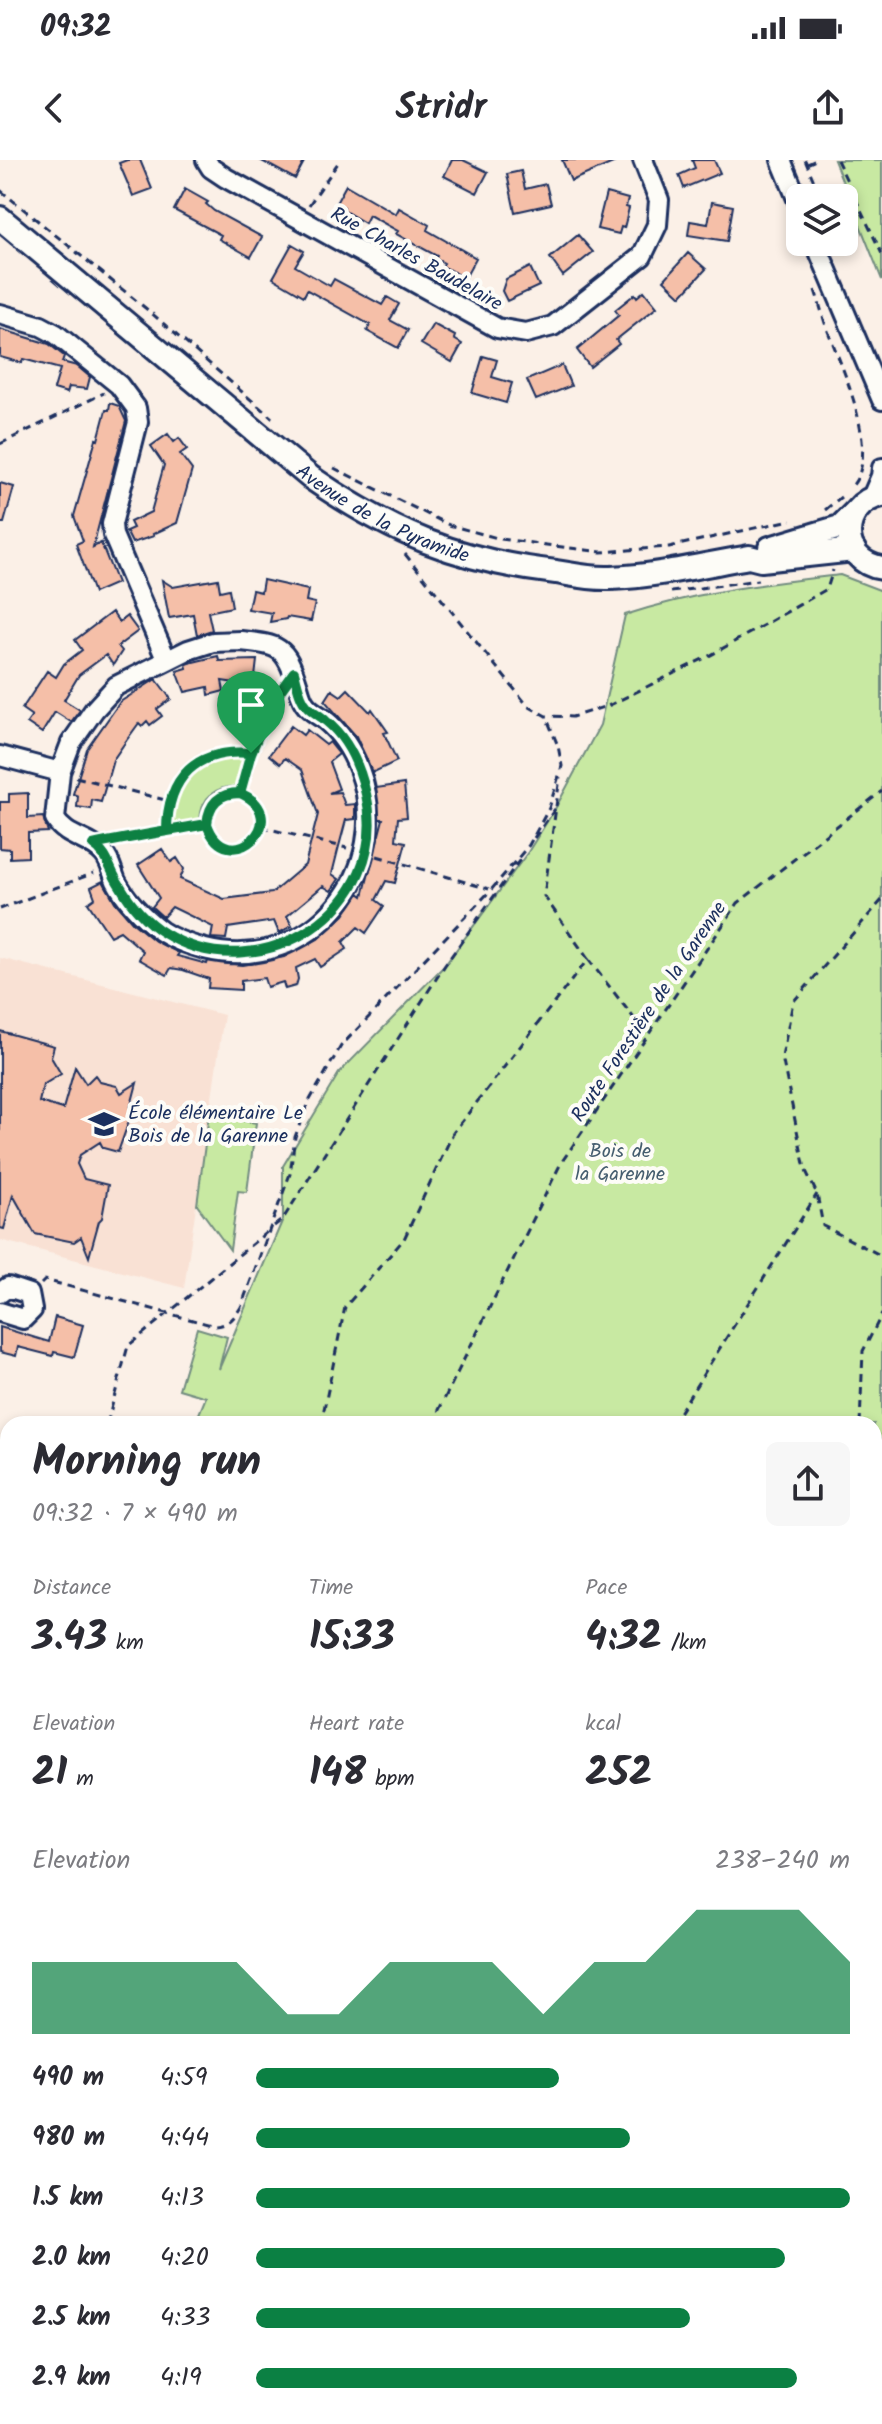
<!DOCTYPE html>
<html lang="en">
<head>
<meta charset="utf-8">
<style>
  :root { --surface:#fff; --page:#f7f7f7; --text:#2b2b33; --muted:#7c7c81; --accent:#0b8043 }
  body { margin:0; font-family:Kalam,sans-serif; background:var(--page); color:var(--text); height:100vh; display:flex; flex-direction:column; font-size:30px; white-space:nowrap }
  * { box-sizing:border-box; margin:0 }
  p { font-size:26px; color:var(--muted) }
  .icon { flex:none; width:44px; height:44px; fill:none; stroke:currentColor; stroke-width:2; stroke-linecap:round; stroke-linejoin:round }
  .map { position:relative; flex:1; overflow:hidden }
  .side { position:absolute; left:0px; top:1256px; width:882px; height:1008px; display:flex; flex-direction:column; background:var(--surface); border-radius:24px 24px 0 0; box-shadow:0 4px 12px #0003 }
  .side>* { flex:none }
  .controls { position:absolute; left:786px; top:24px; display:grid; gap:16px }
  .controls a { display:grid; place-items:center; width:72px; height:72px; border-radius:12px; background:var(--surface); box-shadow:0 4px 12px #0003; font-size:40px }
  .pin { position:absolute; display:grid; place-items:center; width:68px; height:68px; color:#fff; margin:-82px -34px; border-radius:50% 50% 50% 0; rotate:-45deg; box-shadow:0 0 8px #0007 }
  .pin .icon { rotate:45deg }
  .round { display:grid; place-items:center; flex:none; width:84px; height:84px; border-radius:12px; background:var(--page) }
  .head { display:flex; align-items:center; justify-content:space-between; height:136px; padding:0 32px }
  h1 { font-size:44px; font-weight:700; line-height:60px }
  .figures { display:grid; grid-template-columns:repeat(3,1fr); gap:12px; height:136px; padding:8px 32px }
  .figures div { display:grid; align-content:center }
  .figures b { font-size:40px; font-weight:700 }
  .figures small { font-size:22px; font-weight:400 }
  .figures p { font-size:22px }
  .chart { height:224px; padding:16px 32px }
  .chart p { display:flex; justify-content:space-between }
  .chart svg { width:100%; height:144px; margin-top:8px; fill:var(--accent); opacity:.7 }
  ul { padding:0 32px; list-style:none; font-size:26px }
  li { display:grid; grid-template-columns:128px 96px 1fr; align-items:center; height:60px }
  li i { height:20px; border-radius:10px; background:var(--accent) }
  .status { display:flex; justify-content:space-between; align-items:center; height:56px; padding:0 40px; background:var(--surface); direction:ltr }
  .status svg { height:22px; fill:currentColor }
  header { display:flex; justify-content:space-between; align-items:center; height:104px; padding:0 32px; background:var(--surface); font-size:36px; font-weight:700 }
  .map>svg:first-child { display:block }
  .built { fill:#f9e1d4 }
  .green { fill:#c8e9a2; stroke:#728c80; stroke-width:2 }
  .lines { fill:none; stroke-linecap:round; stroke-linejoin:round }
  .stream { stroke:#6288b4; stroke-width:5 }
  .building { fill:#f5bfa8; stroke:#1b2f5e; stroke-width:2 }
  .minor-casing { stroke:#1b2f5e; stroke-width:24 }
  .major-casing { stroke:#1b2f5e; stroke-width:28 }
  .path { stroke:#1b2f5e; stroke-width:3; stroke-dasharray:8 6; stroke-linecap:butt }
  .minor { stroke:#fdfcf7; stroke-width:18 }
  .major { stroke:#fdfcf7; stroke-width:22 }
  .route-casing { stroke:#fff; stroke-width:16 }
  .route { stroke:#0b8043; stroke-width:10 }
  .labels { text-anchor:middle; stroke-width:8; stroke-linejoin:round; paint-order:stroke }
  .street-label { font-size:20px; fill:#1b2f5e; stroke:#fdfcf7 }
  .poi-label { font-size:20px; fill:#1b2f5e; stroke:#fdfcf7; text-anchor:start }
  .park-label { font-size:20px; fill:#465e6f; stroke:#fdfcf7 }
</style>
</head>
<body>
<div class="status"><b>09:32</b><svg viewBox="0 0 49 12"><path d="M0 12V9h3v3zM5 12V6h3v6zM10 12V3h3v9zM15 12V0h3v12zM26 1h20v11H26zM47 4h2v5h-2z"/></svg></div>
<header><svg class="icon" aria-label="back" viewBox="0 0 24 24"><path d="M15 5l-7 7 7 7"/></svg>Stridr<svg class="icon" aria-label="share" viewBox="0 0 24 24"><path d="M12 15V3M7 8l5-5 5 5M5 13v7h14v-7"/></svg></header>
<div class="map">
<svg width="882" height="2264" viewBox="0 0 882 2264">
  <rect width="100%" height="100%" fill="#fbf0e7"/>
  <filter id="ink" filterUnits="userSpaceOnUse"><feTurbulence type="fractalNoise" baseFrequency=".0125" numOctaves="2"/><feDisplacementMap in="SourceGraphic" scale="16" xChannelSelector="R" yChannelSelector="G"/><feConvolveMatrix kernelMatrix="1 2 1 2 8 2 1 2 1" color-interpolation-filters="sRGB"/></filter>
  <g filter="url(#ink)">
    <path class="built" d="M0,798l224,57 -40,273 -184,-48z"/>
    <path class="green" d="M834,0h48v120z
      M840,415l42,16v1265l-8,20v-452h-675v-10l7,-17 -27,-8 18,-61 30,9 -8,32 64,-150v-53l56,-93 106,-108 83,-113 27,-43 45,-84 25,-110c73,-24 140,-31 215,-40z
      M238,597l10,1 -8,29c-23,-2 -39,9 -40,34l-28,5c2,-42 23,-66 66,-69z
      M209,954l47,9 -9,69 -9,-1 -8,59 -33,-45z
      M8,1951v143l-8,-3v-129z
      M0,2093l8,3v160h519l-17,8h-510z"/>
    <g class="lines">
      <path class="stream" d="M874,1300l8,5
        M219,2264l7,-8"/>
    </g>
    <path class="building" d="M127,0h13l12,29 -19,7 -14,-33z
      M260,0h45l-10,19z
      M452,0h11l25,12 -11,21 -33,-17z
      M562,0h58l-49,21z
      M692,0h22l6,13 -36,15 -5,-13 16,-7z
      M521,11l4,18 21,-5 5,20 -36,8 -8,-38z
      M346,25l50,29 3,-6 30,17 -2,5 49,28 -11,20 -23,-12 2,-3 -9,-5 2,-2 -41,-22 2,-3 -29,-16 -4,8 -22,-13 1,-3 -8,-4z
      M185,29l23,13 -2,2 8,7 48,26 -11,20 -32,-18 2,-4 -47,-25z
      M606,33l22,6 -2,8 3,1 -5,20 -3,-1 -2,7 -22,-5z
      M712,42l21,4 -6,35 -39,-6 2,-14 18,3z
      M578,75l15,17 -30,24 -13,-18z
      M292,84l12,7 -9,15 35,20 4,-7 48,26 5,-8 12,7 -9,16 18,10 -10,18 -31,-17 3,-6 -63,-35 -3,6 -31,-18z
      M688,93l18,16 -25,27 -17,-16z
      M530,107l9,19 -32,15 -5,-10 4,-12z
      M644,131l13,16 -41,33 3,4 -29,23 -13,-17 42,-35 -4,-5 20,-16 2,3z
      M433,164l22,12 -1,3 8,5 -10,18 -31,-18z
      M0,169l49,15 15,12 -2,6 15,4 13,11 -3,12 -18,-2 -2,6 -13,-4 6,-20 -37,-10 -1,4 -22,-6z
      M483,196l14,4 -5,17 20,6 -6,20 -34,-10z
      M562,205l9,21 -35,14 -9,-20z
      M110,243l9,3 7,15 -33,126 8,-4 16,40 -23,10 -18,-49 7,-3 -9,-25 22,-77 2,1 8,-30h3z
      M168,274l6,8 5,-4 8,11 -7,5 12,16 -15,53 -24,11 1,2 -22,7 -6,-12 7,-3 -3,-6 21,-10 13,-47 -13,-19z
      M0,323l14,4 -10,36h-4z
      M218,419l2,12 9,-2 3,18 -24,5 4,18 -15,5 -4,-21 -24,4 -7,-38 11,7z
      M263,420l45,10 -2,11 9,2 -4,18 -24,-4 -1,2 -16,3 2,-9 -24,-4 4,-19 9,2z
      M112,452l7,10 8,-6 11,15 -20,15 4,5 -9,14 -7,-10 -27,20 -15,25 16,10 -9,12 -16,-10 -13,21 -15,-10 5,-7 -10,-7 25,-38 9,6 8,-13 18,-14 -7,-10z
      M218,496l1,5 38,-1 -3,26 -32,-5 2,10 -15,4 -1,-8 -23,5 -8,-21 10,-3 -1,-4 3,-1z
      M156,519l15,20 -14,10 5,7 -12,9 -3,-4 -5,5 -3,-3 -13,18 -13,19 -12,42 -9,-2 -1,9 -14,-2 1,-11 -5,-2 14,-45 33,-47z
      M348,529l22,23 2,-3 16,23 -4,1 13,28 -25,12 -16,-37 -31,-35 7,-11 9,6z
      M291,566l12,9 4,-5 19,15 4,-3 1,2 8,10 -10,8 10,27 -10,4 11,-1 5,13 10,-1v15l-9,1 -8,30 -6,24 7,5 -8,12 -8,-5 -36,30 5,10 -13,7 -5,-12 -46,7 -2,11 -15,-1 2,-11 -41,-20 -9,10 -11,-10 7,-9 -21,-33 24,-16 9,13 6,-4 7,11 -4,10 44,20 48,-6 33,-28 13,-51 -16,-44 -17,-12 -5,6 -11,-9z
      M404,624l3,33 -9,1 -2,22 10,2 -11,41 -9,-2 -10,19 8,6 -18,27 -8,-6 -15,15 4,7 -27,18 -5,-8 -19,9 2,11 -2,7 -11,3 -2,-7 -16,5 -3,-9 -23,3v9l-33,-2 1,-9 -26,-9 -12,-2 -4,7 -28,-16 4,-8 -23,-20 -10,5 -22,-33 7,-5 -4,-11 12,-6 12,21 18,21 22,18 24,12 -2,3 30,8 1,-3 34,4 42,-8 34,-18 26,-24 15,-22 4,3 20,-77h-4l-3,-31z
      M28,633v25l15,-1 5,15 -20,1v24l-18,1v-9l-10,-1v-46h9v-8z
      M0,871l54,15 -3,11 10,17 -18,11 -4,17 24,7 12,-42 11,17 9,-9 5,7 17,4 4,7 16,-10 -9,34 1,4 -11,31 -15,-4 -3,-6 -20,13 -3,9 7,15 24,6 -6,33 -3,3 -10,36 -8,-20 -7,5 -39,-8 -22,-39 -9,34 -4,-1z
      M55,1157l28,8 -9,32 -20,-5 -1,4 -35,-9 -2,9 -16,-4v-25l49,15z"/>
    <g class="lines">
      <g class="minor-casing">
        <path id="minor" d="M206,0l5,8 15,10 271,150 29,5 27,-7 89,-70 15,-31 2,-25 -16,-40
          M781,0l19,46
          M815,82l67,158
          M0,154l41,12 15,8 63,51 17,23 2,14 -26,102 1,11 53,124
          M872,337l9,-21 1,-8
          M241,481c37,4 44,4 56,42 2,6 4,17 9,22 4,6 13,10 19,15 16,13 27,31 34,49 38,100 -48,207 -154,180 -15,-4 -31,-9 -44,-18 -17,-13 -35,-31 -45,-50 -4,-9 -5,-19 -12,-27 -14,-16 -38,-16 -49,-35l5,-47 11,-29 23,-33 22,-24 72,-36 25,-8z
          M0,596l60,16
          M0,1133l8,-6 21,7 3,16 -9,9 -23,-7"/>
      </g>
      <g class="major-casing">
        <g id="major">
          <path id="s1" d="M0,58l310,259c81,56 148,84 246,95 18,3 37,7 55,6 46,-2 92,-13 138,-21l12,3 93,-10"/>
          <path d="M882,335c-43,9 -45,66 0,73"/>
          <path d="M770,388l70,-21 15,-15"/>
        </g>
      </g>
      <path class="path" d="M805,0l16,38
        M837,0l45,94
        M807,4l9,-4
        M0,30l149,121 123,107
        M309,45l31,-45
        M788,59l10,22
        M815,130c4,12 7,24 11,36 14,37 56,126 26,160
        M0,284l104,-51
        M334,308l115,57 52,14 100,13 68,-5 122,-27
        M825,350l16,-13
        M405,394l123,152 18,10 26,1 38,-12 101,-50 116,-66 6,-19
        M671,432l87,-12
        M76,617l93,24
        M207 660a27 27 0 1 1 54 0a27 27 0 1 1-54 0Z
        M240,633c10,-35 19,-74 41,-104
        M261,667l86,21
        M167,671c0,-54 30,-83 84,-78
        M534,678l21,-29
        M116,680l91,-16
        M377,696l112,33
        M882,740l-89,102 -11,55 23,112 12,25 6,32 59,30
        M0,749l94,-36
        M588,799l59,76
        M274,1066l9,-7 162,-254 76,-107
        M41,1124l4,-4 170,46c14,-1 19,-8 26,-19l49,-133 5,-37 12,-32 34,-59 150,-156 38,-45 20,-37 13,-42 -4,-20 -12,-30
        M107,1264l21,-78 140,-115
        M321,1264l24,-117 59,-68 49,-106 135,-174 -44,-63 16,-119
        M432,1264l129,-261 177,-260 144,-112
        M672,1264l145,-230
        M860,1264l3,-73 19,-37
        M0,1331l8,3
        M0,1498l8,2
        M0,1655l8,-29
        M114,2264l4,-8
        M164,2264l7,-8"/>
      <use href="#minor" class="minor"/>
      <use href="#major" class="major"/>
    </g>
  </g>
  <g class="lines" filter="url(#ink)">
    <g class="route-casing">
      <path id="route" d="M251,593l-11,40c-21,0 -31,10 -33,31 -38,7 -77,13 -114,21 16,10 16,25 26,39 11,19 27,38 45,49 96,60 229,-25 202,-139 -6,-27 -18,-55 -40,-73 -6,-6 -14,-9 -19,-15 -8,-8 -10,-24 -13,-34l-22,30 -21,51 -11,40c57,25 -13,89 -33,31l-40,7c0,-54 30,-83 84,-78"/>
    </g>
    <use href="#route" class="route"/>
  </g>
  <defs>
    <g id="school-bare" transform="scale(2.4)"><path d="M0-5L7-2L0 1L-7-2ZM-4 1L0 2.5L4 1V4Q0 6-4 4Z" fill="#1b2f5e" stroke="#fdfcf7" stroke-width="2.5" paint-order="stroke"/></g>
  </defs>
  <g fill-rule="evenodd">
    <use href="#school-bare" x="104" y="964"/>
  </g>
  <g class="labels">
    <g class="street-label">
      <text transform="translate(417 98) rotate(29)" y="7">Rue Charles Baudelaire</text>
      <text dy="7" stroke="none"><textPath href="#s1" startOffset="486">Avenue de la Pyramide</textPath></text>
      <text transform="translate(648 851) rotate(-56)" y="7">Route Forestière de la Garenne</text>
    </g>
    <g class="poi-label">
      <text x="128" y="959">École élémentaire Le<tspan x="128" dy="23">Bois de la Garenne</tspan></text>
    </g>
    <g class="park-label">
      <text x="620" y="997">Bois de<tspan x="620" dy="23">la Garenne</tspan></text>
    </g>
  </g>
</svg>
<div class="controls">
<a><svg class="icon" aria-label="layers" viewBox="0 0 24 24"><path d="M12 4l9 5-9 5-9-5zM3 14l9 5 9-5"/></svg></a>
</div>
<div class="pin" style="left:251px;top:593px;background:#1e9e55"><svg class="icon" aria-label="arrive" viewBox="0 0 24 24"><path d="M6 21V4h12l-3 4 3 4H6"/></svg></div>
<section class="side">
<div class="head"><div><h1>Morning run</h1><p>09:32 · 7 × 490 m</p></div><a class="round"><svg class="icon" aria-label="share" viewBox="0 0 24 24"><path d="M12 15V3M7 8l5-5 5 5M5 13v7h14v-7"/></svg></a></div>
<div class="figures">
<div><p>Distance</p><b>3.43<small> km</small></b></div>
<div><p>Time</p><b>15:33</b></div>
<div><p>Pace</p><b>4:32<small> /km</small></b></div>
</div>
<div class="figures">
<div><p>Elevation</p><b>21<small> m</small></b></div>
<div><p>Heart rate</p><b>148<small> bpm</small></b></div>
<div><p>kcal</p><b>252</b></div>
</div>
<div class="chart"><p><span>Elevation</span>238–240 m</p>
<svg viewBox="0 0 160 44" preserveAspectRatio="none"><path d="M0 44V22L10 22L20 22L30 22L40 22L50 38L60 38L70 22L80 22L90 22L100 38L110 22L120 22L130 6L140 6L150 6L160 22V44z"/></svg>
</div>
<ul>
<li><b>490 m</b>4:59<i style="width:51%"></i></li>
<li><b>980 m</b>4:44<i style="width:63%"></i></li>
<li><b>1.5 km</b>4:13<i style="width:100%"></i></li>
<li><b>2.0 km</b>4:20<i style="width:89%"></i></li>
<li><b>2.5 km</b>4:33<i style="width:73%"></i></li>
<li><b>2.9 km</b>4:19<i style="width:91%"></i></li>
</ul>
</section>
</div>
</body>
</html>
